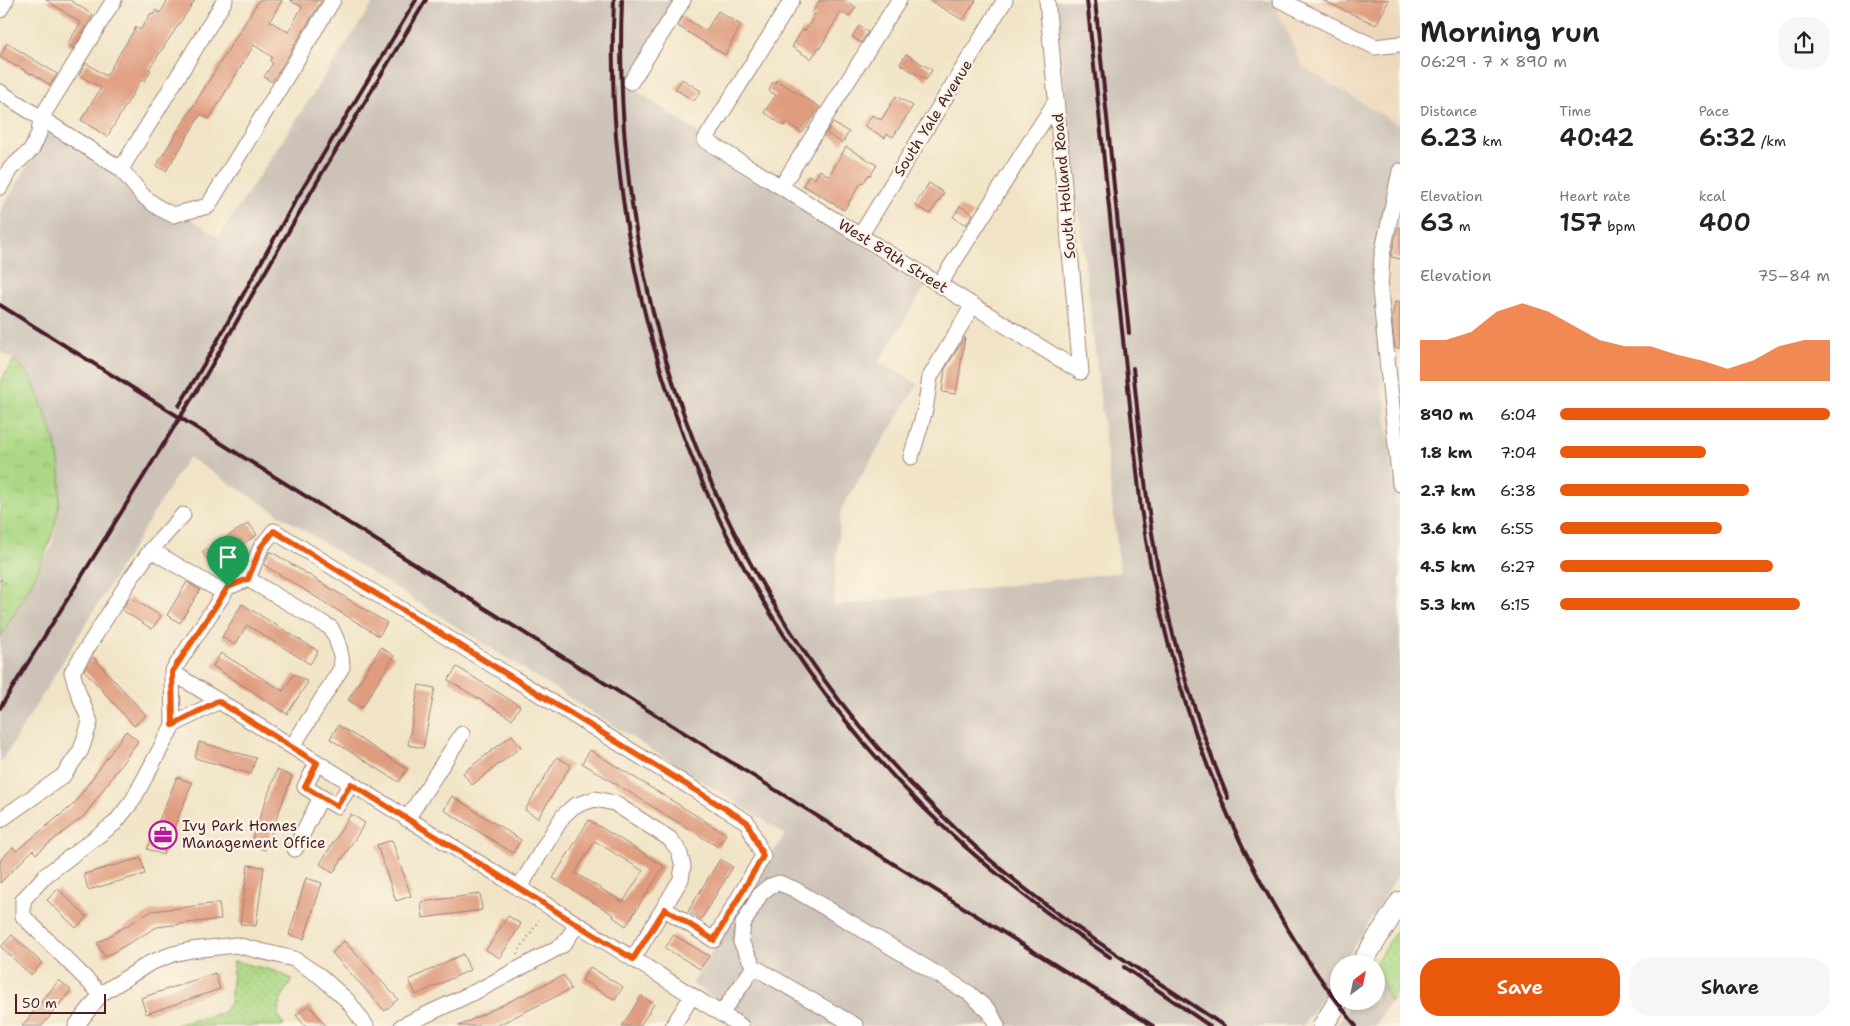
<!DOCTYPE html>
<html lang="en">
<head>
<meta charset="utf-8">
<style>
  :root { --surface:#fff; --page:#f6f6f6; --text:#222; --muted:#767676; --accent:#ea580c }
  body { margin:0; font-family:"Shantell Sans",sans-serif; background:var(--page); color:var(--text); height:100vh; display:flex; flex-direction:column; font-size:19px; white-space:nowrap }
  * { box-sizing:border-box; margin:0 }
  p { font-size:16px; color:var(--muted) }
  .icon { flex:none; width:28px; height:28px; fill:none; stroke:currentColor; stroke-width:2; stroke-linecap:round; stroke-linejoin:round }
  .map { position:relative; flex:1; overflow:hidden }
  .panel { display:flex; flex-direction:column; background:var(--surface); width:450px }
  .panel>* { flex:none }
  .needle { width:32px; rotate:33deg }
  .tools { position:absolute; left:1330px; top:955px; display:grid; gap:10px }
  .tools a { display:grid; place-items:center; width:55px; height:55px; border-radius:50%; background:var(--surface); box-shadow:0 2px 8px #0003; font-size:25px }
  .scale { position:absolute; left:15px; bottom:12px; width:91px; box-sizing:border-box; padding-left:5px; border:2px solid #4a1f2b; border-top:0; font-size:14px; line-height:18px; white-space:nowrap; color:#4a1f2b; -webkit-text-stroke:4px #fcf5e5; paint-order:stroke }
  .pin { position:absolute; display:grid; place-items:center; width:42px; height:42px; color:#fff; margin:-51px -21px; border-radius:50% 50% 50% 0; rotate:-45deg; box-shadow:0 0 5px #0007 }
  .pin .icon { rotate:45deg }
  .round { display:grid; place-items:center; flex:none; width:52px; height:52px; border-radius:20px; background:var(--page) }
  .head { display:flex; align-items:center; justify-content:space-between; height:85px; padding:0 20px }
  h1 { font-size:28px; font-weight:600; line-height:38px }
  .stats { display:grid; grid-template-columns:repeat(3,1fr); gap:8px; height:85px; padding:5px 20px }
  .stats div { display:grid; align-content:center }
  .stats b { font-size:25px; font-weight:600 }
  .stats small { font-size:14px; font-weight:400 }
  .stats p { font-size:14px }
  .chart { height:140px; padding:10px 20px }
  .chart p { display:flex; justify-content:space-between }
  .chart svg { width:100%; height:90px; margin-top:5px; fill:var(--accent); opacity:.7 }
  .button { display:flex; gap:10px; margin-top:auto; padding:10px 20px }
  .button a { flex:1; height:58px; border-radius:20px; background:var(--accent); color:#fff; font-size:20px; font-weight:600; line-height:58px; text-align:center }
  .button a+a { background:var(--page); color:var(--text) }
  ul { padding:0 20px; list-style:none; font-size:16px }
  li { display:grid; grid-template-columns:80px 60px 1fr; align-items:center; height:38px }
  li i { height:12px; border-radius:6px; background:var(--accent) }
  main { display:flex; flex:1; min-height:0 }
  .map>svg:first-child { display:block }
  .built { fill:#edd7ba }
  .industrial { fill:#ccc2b8 }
  .grass { fill:url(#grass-dots); stroke:#7b7c58 }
  .park { fill:url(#park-tufts); stroke:#7b7c58 }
  .building { fill:#df9c7f; fill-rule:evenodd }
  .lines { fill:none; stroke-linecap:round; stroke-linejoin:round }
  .minor-casing { stroke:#9e8278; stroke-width:17 }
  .major-casing { stroke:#9e8278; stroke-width:22 }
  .path { stroke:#9e8278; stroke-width:2.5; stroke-dasharray:1 4; stroke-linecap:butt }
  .minor { stroke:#fff; stroke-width:15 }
  .major { stroke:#fff; stroke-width:20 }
  .rail { stroke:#4a1f2b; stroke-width:4 }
  .route-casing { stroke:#fff; stroke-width:10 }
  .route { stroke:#ea580c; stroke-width:6 }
  .labels { text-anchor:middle; stroke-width:4.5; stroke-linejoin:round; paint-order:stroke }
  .street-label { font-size:15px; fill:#4a1f2b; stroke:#fcf5e5 }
  .poi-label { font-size:15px; fill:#4a1f2b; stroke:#fcf5e5; text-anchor:start }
</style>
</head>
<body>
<main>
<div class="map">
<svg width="1400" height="1026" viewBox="0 0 1400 1026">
  <defs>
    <pattern id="grass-dots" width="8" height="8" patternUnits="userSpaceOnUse" patternTransform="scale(1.25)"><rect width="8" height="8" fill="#acd885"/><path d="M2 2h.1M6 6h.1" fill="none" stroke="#96b973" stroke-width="1.8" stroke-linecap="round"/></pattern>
    <pattern id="park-tufts" width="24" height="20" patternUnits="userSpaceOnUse" patternTransform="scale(1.25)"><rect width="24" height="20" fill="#acd885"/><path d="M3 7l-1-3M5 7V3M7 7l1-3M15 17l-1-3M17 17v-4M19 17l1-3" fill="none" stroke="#96b973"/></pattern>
  </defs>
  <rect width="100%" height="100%" fill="#fcf5e5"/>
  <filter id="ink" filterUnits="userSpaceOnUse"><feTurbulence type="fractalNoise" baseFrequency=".02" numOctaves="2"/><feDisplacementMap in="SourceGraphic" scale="10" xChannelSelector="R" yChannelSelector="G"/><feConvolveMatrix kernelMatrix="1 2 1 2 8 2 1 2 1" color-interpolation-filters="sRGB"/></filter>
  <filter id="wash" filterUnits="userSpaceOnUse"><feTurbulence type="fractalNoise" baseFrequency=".0096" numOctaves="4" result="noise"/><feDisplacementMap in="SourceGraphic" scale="20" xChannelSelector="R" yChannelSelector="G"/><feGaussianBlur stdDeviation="1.12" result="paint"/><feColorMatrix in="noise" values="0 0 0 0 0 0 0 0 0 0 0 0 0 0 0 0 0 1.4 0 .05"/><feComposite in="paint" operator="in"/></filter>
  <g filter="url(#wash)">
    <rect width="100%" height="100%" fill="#f1e4c6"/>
    <path class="built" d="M1273,0h127v126l-97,-59z
      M1400,158v385l-28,-256z"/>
    <path class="industrial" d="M375,0h304l-48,87 294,200 -46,75 39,22 -77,125 -8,97 287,-34 -65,-572h218l30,67 97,59v32l-28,130 28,255v329l-57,92h-4v6l-36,56h-544l-67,-42 93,-150 -597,-377 -188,307v-126l52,-92 7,-38 -6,-77 -25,-57 -14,-14 -14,-9v-139l49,-81 170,106z
      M1376,967l14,35 -15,24h-39l16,-25h24z"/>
    <path class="grass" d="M1400,924v62l-10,16 -15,-38z
      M234,961l41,10 17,8 -11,20 -3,16 6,11h-112l52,-14 6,-9z"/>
    <path class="park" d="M14,360c4,4 10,9 13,13 8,11 14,30 19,42 36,86 -2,151 -46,222v-255z"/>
    <g id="blocks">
      <path class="building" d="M46,0h24l23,15 -19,33 -7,-4 14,-21z
        M168,0h27l-46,69 2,1 -7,12 -3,-2 -34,57 -26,-17 20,-32 -22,-13 7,-12 20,13 30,-49 4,3 11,-17 2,2 3,-5 4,3z
        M259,0h23l-12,21 18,11 14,-25 -12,-7h32l-50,82 -8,-5 9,-14 -3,-2 2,-4 -18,-12 -45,74 -8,-5 -35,57 -10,-5z
        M820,0l2,2 2,-2h20l12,7 -7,10 -8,-5 -21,36 -1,-1 -8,12 -19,-12 11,-18 2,2 10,-16 -3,-2z
        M929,0h47l-13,20z
        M1322,0h67l-13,25z
        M718,11l23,14 -16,30 -47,-29 5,-9 23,14z
        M859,26l9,6 -7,11 -9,-6z
        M7,43l50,31 -7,11 -18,-12 -1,1 -14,-8v1l-17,-10z
        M906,54l26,16 -6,10 -26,-16z
        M682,79l19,12 -7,10 -19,-12z
        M776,80l44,27 -18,26 -16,-10 -2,3 -20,-14 12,-17 -7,-4 3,-8h3z
        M896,96l17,10 -20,31 -6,-3 -2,4 -20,-12 7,-11 9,5z
        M833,123l16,9 -7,11 -16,-10z
        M846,147l31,18 -7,11 -1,-2 -5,8 -3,1 -17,27 -41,-25 6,-10 6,4 5,-9 9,6z
        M929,183l15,10 -14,21 -15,-9z
        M960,206l13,8 -7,11 -13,-8z
        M1398,227h2v32l-9,-2z
        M1395,302h5v46h-5l-3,-31z
        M965,337l-9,57 -14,-2 3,-23z
        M249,523l8,12 -47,29 -8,-12z
        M270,551l117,72 -8,13 -115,-71z
        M187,582l13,8 -20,33 -13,-8z
        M130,597l31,19 -9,13 -30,-19z
        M242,604l76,47 -8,13 -63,-39 -12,20 -13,-8z
        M381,647l13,9 -32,52 -14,-8z
        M221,653l62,38 11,-17 14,8 -21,32 -74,-48z
        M93,657l53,58 -12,11 -50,-56z
        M457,667l63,39 -8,13 -64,-39z
        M419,685l16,3 -12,60 -15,-3z
        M338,725l69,44 -8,13 -69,-43z
        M126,731l12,10 -53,74 -49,39 -3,-4 -33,33v-22l13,-14 3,4 58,-47z
        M512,735l9,12 -49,38 -9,-12z
        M199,742l57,16 -5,16 -56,-16z
        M590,750l136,84 -8,13 -136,-84z
        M557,757l14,8 -33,53 -13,-8z
        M277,770l15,6 -27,74 -15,-6z
        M177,777l15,6 -29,72 -16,-6z
        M452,796l69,44 -8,13 -69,-43z
        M351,814l14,9 -32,50 -13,-9z
        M589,820l75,46 -38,60 -13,-9 1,-2 -61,-37zM595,841l48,30 -20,31 -48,-29z
        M392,840l19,56 -15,5 -19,-56z
        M141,858l4,16 -57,16 -4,-16z
        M720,859l13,8 -32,52 -13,-8z
        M248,865l16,2 -8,59 -16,-2z
        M306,878l16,5 -18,56 -15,-4z
        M58,889l29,28 -11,11 -29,-28z
        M480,894l2,16 -59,8 -2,-16z
        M219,903l2,16 -64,8 -52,30 -8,-14 55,-32z
        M508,916l13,8 -21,34 -14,-8z
        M12,935l30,28 -11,12 -30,-28z
        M674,935l35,21 -9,13 -35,-21z
        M344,941l54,58 -13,12 -53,-58z
        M463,954l7,16 -54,25 -7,-15z
        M590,967l33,20 -8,13 -33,-20z
        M215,973l5,16 -74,25 -5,-16z
        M564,975l7,14 -75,37h-37z
        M59,980l12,10 -29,36h-20z
        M641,996l13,8 -14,22h-18z
        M309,1005l17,21h-21l-9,-11z"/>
    </g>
  </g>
  <g filter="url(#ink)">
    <use href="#blocks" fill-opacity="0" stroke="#9e8278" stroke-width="1"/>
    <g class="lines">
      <g class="minor-casing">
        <path id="minor" d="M792,0l-87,140 376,232
          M1047,0l34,372
          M1280,0l95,47 25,-3
          M0,10l6,-10
          M631,82l52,-82
          M0,92l121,77 22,27 16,12 14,7 35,-9 125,-206
          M121,169l104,-169
          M1400,171l-18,84 -2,36 20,193
          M0,187l10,-18 22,-20 7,-16 2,-15 73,-118
          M781,187l118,-187
          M860,236l145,-236
          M939,285l117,-184
          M911,457l14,-47 5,-33 43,-72
          M151,550l73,43
          M248,579l13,-32 13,-16 473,291 16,34 -49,84 -49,-31
          M172,672l569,354
          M173,725l46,-24
          M321,797l16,9 14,-22
          M407,819l55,-85
          M0,820l63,-44 18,-26 9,-28 -12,-30 -6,-20 59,-94 20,-28 32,-35
          M295,849l26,-52 -16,-10 12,-24
          M519,888l44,-72 11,-10 21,-7 19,4 56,36 9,12 4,15 -2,13 -48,80
          M754,967l-13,-25 2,-18 18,-31 9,-7 9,-3 15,6 175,104 21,19 7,14
          M101,994l-78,-78v-16l23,-25 69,-52 18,-23 40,-75 -1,-53 56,-85 20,-8 83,49c7,13 11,24 11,39l-50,80
          M721,1014l33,-47 102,59
          M76,1026l25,-32 49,-31 23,-9 18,-4 45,-5 58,14 26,17 28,25 18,25
          M402,1026l79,-37 82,-44 14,-20
          M673,1026l19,-30"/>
      </g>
      <g class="major-casing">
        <path id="major" d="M1361,964l39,-62
          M1323,1026l16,-26"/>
      </g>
      <path class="path" d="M0,580l7,4
        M517,954l22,-34"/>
      <use href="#minor" class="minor"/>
      <use href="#major" class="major"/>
      <path class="rail" d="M614,0c-15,298 98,598 310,808 57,57 120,104 186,149
        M622,0c-13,331 115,639 366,858 72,63 156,114 236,168
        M1087,0l54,509c28,188 95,368 215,517
        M1095,0l34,333
        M0,305l1153,721
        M1133,368c8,76 14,154 31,229 15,68 37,136 64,201
        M179,406l31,-52 84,-151 122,-203
        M0,708l202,-326 119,-207 105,-175
        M1124,967l86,59"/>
    </g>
  </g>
  <g class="lines" filter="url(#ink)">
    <g class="route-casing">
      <path id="route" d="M274,531l473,291 16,34 -49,84 -49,-31 -32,50 -282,-175 -14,22 -32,-19 12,-24 -99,-62 -45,24 -1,-53 56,-85 20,-8 13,-32z"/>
    </g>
    <use href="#route" class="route"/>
  </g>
  <defs>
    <g id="office-ring" transform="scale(1.4375)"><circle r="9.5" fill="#fcf5e5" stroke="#b5179e" stroke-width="1.5"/><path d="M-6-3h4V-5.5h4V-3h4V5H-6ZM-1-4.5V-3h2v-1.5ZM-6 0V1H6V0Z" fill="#b5179e"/></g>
  </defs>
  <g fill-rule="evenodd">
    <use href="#office-ring" x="163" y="835"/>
  </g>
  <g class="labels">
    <g class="street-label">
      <text transform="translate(933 118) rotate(-58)" y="5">South Yale Avenue</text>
      <text transform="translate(1064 186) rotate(-95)" y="5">South Holland Road</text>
      <text transform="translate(893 256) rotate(32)" y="5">West 89th Street</text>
    </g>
    <g class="poi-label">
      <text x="182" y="831">Ivy Park Homes<tspan x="182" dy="17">Management Office</tspan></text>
    </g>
  </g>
</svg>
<div class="tools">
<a><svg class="needle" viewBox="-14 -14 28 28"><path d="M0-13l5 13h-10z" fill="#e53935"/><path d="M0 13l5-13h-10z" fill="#767676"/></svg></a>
</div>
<div class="scale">50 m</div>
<div class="pin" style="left:228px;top:587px;background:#1e9e55"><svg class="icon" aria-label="arrive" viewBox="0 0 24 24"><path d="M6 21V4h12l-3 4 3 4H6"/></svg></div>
</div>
<section class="panel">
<div class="head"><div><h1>Morning run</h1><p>06:29 · 7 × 890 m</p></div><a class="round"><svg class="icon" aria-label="share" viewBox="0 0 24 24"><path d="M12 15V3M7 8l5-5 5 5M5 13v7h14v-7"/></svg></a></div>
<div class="stats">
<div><p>Distance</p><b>6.23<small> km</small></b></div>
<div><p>Time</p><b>40:42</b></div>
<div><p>Pace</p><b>6:32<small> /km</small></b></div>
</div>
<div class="stats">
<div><p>Elevation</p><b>63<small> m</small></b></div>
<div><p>Heart rate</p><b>157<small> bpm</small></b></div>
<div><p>kcal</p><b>400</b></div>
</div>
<div class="chart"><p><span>Elevation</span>75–84 m</p>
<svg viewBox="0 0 160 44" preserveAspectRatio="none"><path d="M0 44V24L10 24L20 20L30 10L40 6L50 10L60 17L70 24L80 27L90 27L100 31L110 34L120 38L130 34L140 27L150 24L160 24V44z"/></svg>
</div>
<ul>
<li><b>890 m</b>6:04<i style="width:100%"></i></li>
<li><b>1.8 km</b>7:04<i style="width:54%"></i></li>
<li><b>2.7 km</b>6:38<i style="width:70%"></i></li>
<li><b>3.6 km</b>6:55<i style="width:60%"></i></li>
<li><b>4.5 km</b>6:27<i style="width:79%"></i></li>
<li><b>5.3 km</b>6:15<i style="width:89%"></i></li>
</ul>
<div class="button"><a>Save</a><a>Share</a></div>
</section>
</main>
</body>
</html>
